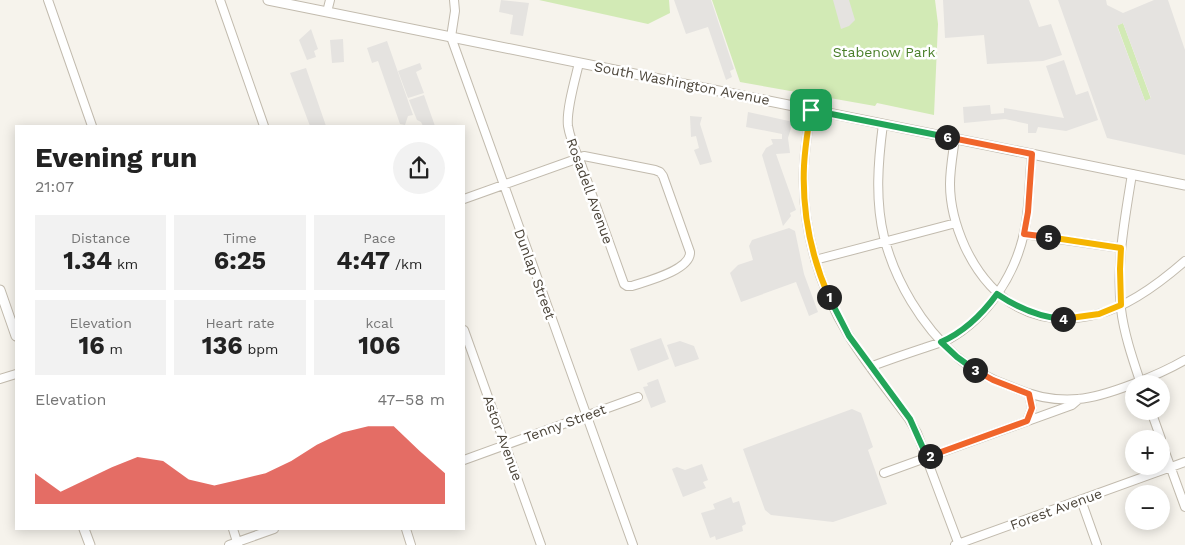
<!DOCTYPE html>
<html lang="en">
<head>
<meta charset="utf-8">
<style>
  :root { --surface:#fff; --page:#f2f2f2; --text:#222; --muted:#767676; --accent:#d93025 }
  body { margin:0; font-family:"Work Sans",sans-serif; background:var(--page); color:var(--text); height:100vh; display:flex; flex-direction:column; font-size:19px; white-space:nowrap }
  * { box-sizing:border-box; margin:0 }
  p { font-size:16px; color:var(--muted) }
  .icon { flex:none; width:28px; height:28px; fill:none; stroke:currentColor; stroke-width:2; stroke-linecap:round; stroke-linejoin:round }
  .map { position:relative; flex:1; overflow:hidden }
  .side { position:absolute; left:15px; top:125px; width:450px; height:405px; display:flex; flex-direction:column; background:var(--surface); border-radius:0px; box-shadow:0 2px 12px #0003 }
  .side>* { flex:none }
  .fabs { position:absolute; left:1125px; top:375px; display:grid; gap:10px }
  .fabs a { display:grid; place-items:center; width:45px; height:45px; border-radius:50%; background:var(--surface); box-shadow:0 2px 12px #0003; font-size:25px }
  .pin { position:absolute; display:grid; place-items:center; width:42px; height:42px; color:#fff; margin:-21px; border-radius:10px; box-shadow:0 2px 8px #0006 }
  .km { position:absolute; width:25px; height:25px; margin:-12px; border-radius:50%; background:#222; color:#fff; font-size:14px; line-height:25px; text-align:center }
  .round { display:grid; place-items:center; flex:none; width:52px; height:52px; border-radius:26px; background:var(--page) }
  .overview { display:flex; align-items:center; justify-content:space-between; height:85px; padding:0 20px }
  h1 { font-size:28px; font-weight:700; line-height:38px }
  .stats { display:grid; grid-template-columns:repeat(3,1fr); gap:8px; height:85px; padding:5px 20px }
  .stats div { display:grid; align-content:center; border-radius:0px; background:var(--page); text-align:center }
  .stats b { font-size:25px; font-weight:700 }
  .stats small { font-size:14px; font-weight:400 }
  .stats p { font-size:14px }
  .chart { height:140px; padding:10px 20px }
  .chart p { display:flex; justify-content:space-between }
  .chart svg { width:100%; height:90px; margin-top:5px; fill:var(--accent); opacity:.7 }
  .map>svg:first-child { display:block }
  .green { fill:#d2eab5 }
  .parking { fill:#e5e3e0; fill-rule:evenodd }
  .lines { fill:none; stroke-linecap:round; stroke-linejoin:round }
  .minor-casing { stroke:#c2bbae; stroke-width:10 }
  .tertiary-casing { stroke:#c2bbae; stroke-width:11 }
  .minor { stroke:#fff; stroke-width:8 }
  .tertiary { stroke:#fff; stroke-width:9 }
  .split-1-casing { stroke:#fff; stroke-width:10 }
  .split-2-casing { stroke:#fff; stroke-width:10 }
  .split-3-casing { stroke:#fff; stroke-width:10 }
  .split-4-casing { stroke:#fff; stroke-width:10 }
  .split-5-casing { stroke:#fff; stroke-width:10 }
  .split-6-casing { stroke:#fff; stroke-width:10 }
  .split-7-casing { stroke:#fff; stroke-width:10 }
  .split-1 { stroke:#f5b400; stroke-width:6 }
  .split-2 { stroke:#22a559; stroke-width:6 }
  .split-3 { stroke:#f0652b; stroke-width:6 }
  .split-4 { stroke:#22a559; stroke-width:6 }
  .split-5 { stroke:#f5b400; stroke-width:6 }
  .split-6 { stroke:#f0652b; stroke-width:6 }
  .split-7 { stroke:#22a559; stroke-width:6 }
  .labels { text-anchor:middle; stroke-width:5; stroke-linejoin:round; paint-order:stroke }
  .park-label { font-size:14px; fill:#4a7f2a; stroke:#fff }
  .street-label { font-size:14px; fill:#4b4439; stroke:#fff }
</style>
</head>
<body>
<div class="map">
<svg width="1185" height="545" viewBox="0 0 1185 545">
  <rect width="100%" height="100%" fill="#f6f3ec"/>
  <path class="green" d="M539,0h130l1,13 -22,11z
    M712,0h223l3,24 -4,91 -57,-12 -2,3 -135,-24z
    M1123,23l28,76 -6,2 -28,-76z"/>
  <path class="parking" d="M501,0l28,3 -6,33 -13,-2 3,-19 -14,-3z
    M674,0h37l23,69 -4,2 2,6 -6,3 -18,-53 -22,7z
    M833,0h16l6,20 -6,6 -8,3z
    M943,0h86l10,27 12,-3 11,31 -19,6 -56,3 -3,-29 -39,3z
    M1058,0h48l1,5 16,8 31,-13h14l17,50v105l-78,-17zM1123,23l28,75 -6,3 -28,-75z
    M311,29l7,20 -4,2 2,6 -9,3 -8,-20z
    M343,39l1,23 -12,1 -2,-23z
    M387,41l26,74 -5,1 -3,9 -5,-1 -22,-63 -6,2 -5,-15z
    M1064,60l12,35 12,-4 10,29 -32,11 -28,-4 -2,6h-8v-9l-23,-5 -41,4 -1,-16 27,-2 1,9 13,-1v-5l60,10 -18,-52z
    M420,63l2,6 -6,3 8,21 -16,5 -10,-27z
    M306,68l20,58h-16l-20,-53z
    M424,95l11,31h-12l-2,-4 -4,-2 -8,-20z
    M748,112l45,10 -5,16 2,15 -14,1 20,56 -6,3 1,3 -8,10 -21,-71 4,-7 7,-4 -2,-5h11v-5l-36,-7z
    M690,116l12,1 -2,7 12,38 -12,3 -6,-15 5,-2 -3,-12 -5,1z
    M789,228l6,3 9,43 14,38 -9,4 -13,-34 -55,20 -11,-29 8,-8 15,-5 -4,-14 3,-6z
    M661,338l8,21 -31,12 -8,-22z
    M680,341l14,5 5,13 -24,8 -8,-22z
    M658,379l8,23 -15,6 -8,-21 5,-1 -1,-3z
    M852,409l9,4 12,34 -5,3 19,54 -54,18 -62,-7 -6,-5 -22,-61z
    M702,464l6,16 -5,2 3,6 -23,9 -11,-28 5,-2 8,3z
    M731,497l2,6 6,-2 7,23 -4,2 1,5 -27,9 -1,-4 -5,2 -9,-25 14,-4 -2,-5z"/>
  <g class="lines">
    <g class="minor-casing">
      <path id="minor" d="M48,0l44,126
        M220,0l44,126
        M454,0l1,11 -4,26 182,508
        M327,12l3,-12
        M811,110c-3,18 -6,37 -7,56 -3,59 14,120 45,170 18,29 40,56 60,83l8,14 42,112
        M883,124c-5,38 -8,76 1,113 11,44 38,89 72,119 16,14 36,24 56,31 20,9 44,14 66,12 28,-2 83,-25 107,-39
        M955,138c-2,15 -5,31 -5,46 0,21 6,43 15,63 26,55 71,83 133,67 32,-8 63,-32 87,-53
        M1132,174c-7,44 -16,90 -11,135 3,25 12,51 20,75
        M464,199l115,-41 5,-2 71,14 5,2 3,4 27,76c1,18 -43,29 -58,34h-5l-3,-2 -43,-120c-5,-12 -11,-25 -13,-38 -2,-16 7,-46 11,-63
        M1024,234l97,14
        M815,260l141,-37
        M464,330l77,215
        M870,367c18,-7 36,-13 54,-19 8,-3 17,-5 25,-9 38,-21 66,-64 75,-106 6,-26 5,-53 8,-79
        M0,379l16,-5
        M1151,411l10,28
        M1027,421l5,-13 -3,-14
        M1161,441l24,66
        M464,460l174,-63
        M884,473l188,-68 7,-6
        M1081,500l16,45
        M233,529l5,16
        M406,529l5,16
        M229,545l45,-16
        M955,545l230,-83"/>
    </g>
    <g class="tertiary-casing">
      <path id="tertiary" d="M268,0l917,185
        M0,290l16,46
        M84,529l6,16"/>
    </g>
    <use href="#minor" class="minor"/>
    <use href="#tertiary" class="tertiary"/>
  </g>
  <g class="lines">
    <g class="split-1-casing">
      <path id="split-1" d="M811,110c-3,18 -6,37 -7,56 -2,45 7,90 25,131"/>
    </g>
    <g class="split-2-casing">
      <path id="split-2" d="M829,297l20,39 61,83 17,38 3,-1"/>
    </g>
    <g class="split-3-casing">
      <path id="split-3" d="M930,456l97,-35 5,-13 -3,-14 -36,-14 -18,-10"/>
    </g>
    <g class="split-4-casing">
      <path id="split-4" d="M975,370l-18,-13 -16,-15c23,-10 42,-29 56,-48 21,14 41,23 66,25"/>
    </g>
    <g class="split-5-casing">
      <path id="split-5" d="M1048,237l73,11 -1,21 1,36 -22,9 -36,5"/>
    </g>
    <g class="split-6-casing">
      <path id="split-6" d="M947,137l85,17 -4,58 -4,22 24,3"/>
    </g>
    <g class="split-7-casing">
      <path id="split-7" d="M811,110l136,27"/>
    </g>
    <use href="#split-1" class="split-1"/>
    <use href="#split-2" class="split-2"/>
    <use href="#split-3" class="split-3"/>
    <use href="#split-4" class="split-4"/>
    <use href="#split-5" class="split-5"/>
    <use href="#split-6" class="split-6"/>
    <use href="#split-7" class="split-7"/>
  </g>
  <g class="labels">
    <g class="park-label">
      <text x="884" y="57">Stabenow Park</text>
    </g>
    <g class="street-label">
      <text transform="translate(682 83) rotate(11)" y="5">South Washington Avenue</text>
      <text transform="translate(590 191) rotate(70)" y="5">Rosadell Avenue</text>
      <text transform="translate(535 274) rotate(70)" y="5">Dunlap Street</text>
      <text transform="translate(565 423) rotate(-20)" y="5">Tenny Street</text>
      <text transform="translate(503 438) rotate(70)" y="5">Astor Avenue</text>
      <text transform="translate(1056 509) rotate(-20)" y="5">Forest Avenue</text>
    </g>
  </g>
</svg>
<div class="fabs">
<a><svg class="icon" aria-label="layers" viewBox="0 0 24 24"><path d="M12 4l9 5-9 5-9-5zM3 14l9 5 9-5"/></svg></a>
<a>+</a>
<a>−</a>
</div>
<div class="pin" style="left:811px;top:110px;background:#1e9e55"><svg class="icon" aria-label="arrive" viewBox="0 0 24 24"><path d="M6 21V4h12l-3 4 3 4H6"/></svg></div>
<b class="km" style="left:829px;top:297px">1</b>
<b class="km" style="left:930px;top:456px">2</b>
<b class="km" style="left:975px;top:370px">3</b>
<b class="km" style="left:1063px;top:319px">4</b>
<b class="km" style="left:1048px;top:237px">5</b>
<b class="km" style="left:947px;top:137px">6</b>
<section class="side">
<div class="overview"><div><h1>Evening run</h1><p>21:07</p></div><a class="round"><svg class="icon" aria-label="share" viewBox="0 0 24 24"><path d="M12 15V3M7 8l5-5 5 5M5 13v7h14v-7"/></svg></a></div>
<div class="stats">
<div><p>Distance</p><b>1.34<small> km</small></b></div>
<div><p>Time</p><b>6:25</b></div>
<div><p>Pace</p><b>4:47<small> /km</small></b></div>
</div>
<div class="stats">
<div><p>Elevation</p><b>16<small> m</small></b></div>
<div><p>Heart rate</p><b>136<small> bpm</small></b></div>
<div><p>kcal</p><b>106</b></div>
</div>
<div class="chart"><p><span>Elevation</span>47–58 m</p>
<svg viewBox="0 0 160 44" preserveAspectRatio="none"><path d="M0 44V29L10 38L20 32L30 26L40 21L50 23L60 32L70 35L80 32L90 29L100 23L110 15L120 9L130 6L140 6L150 18L160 29V44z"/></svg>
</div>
</section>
</div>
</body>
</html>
